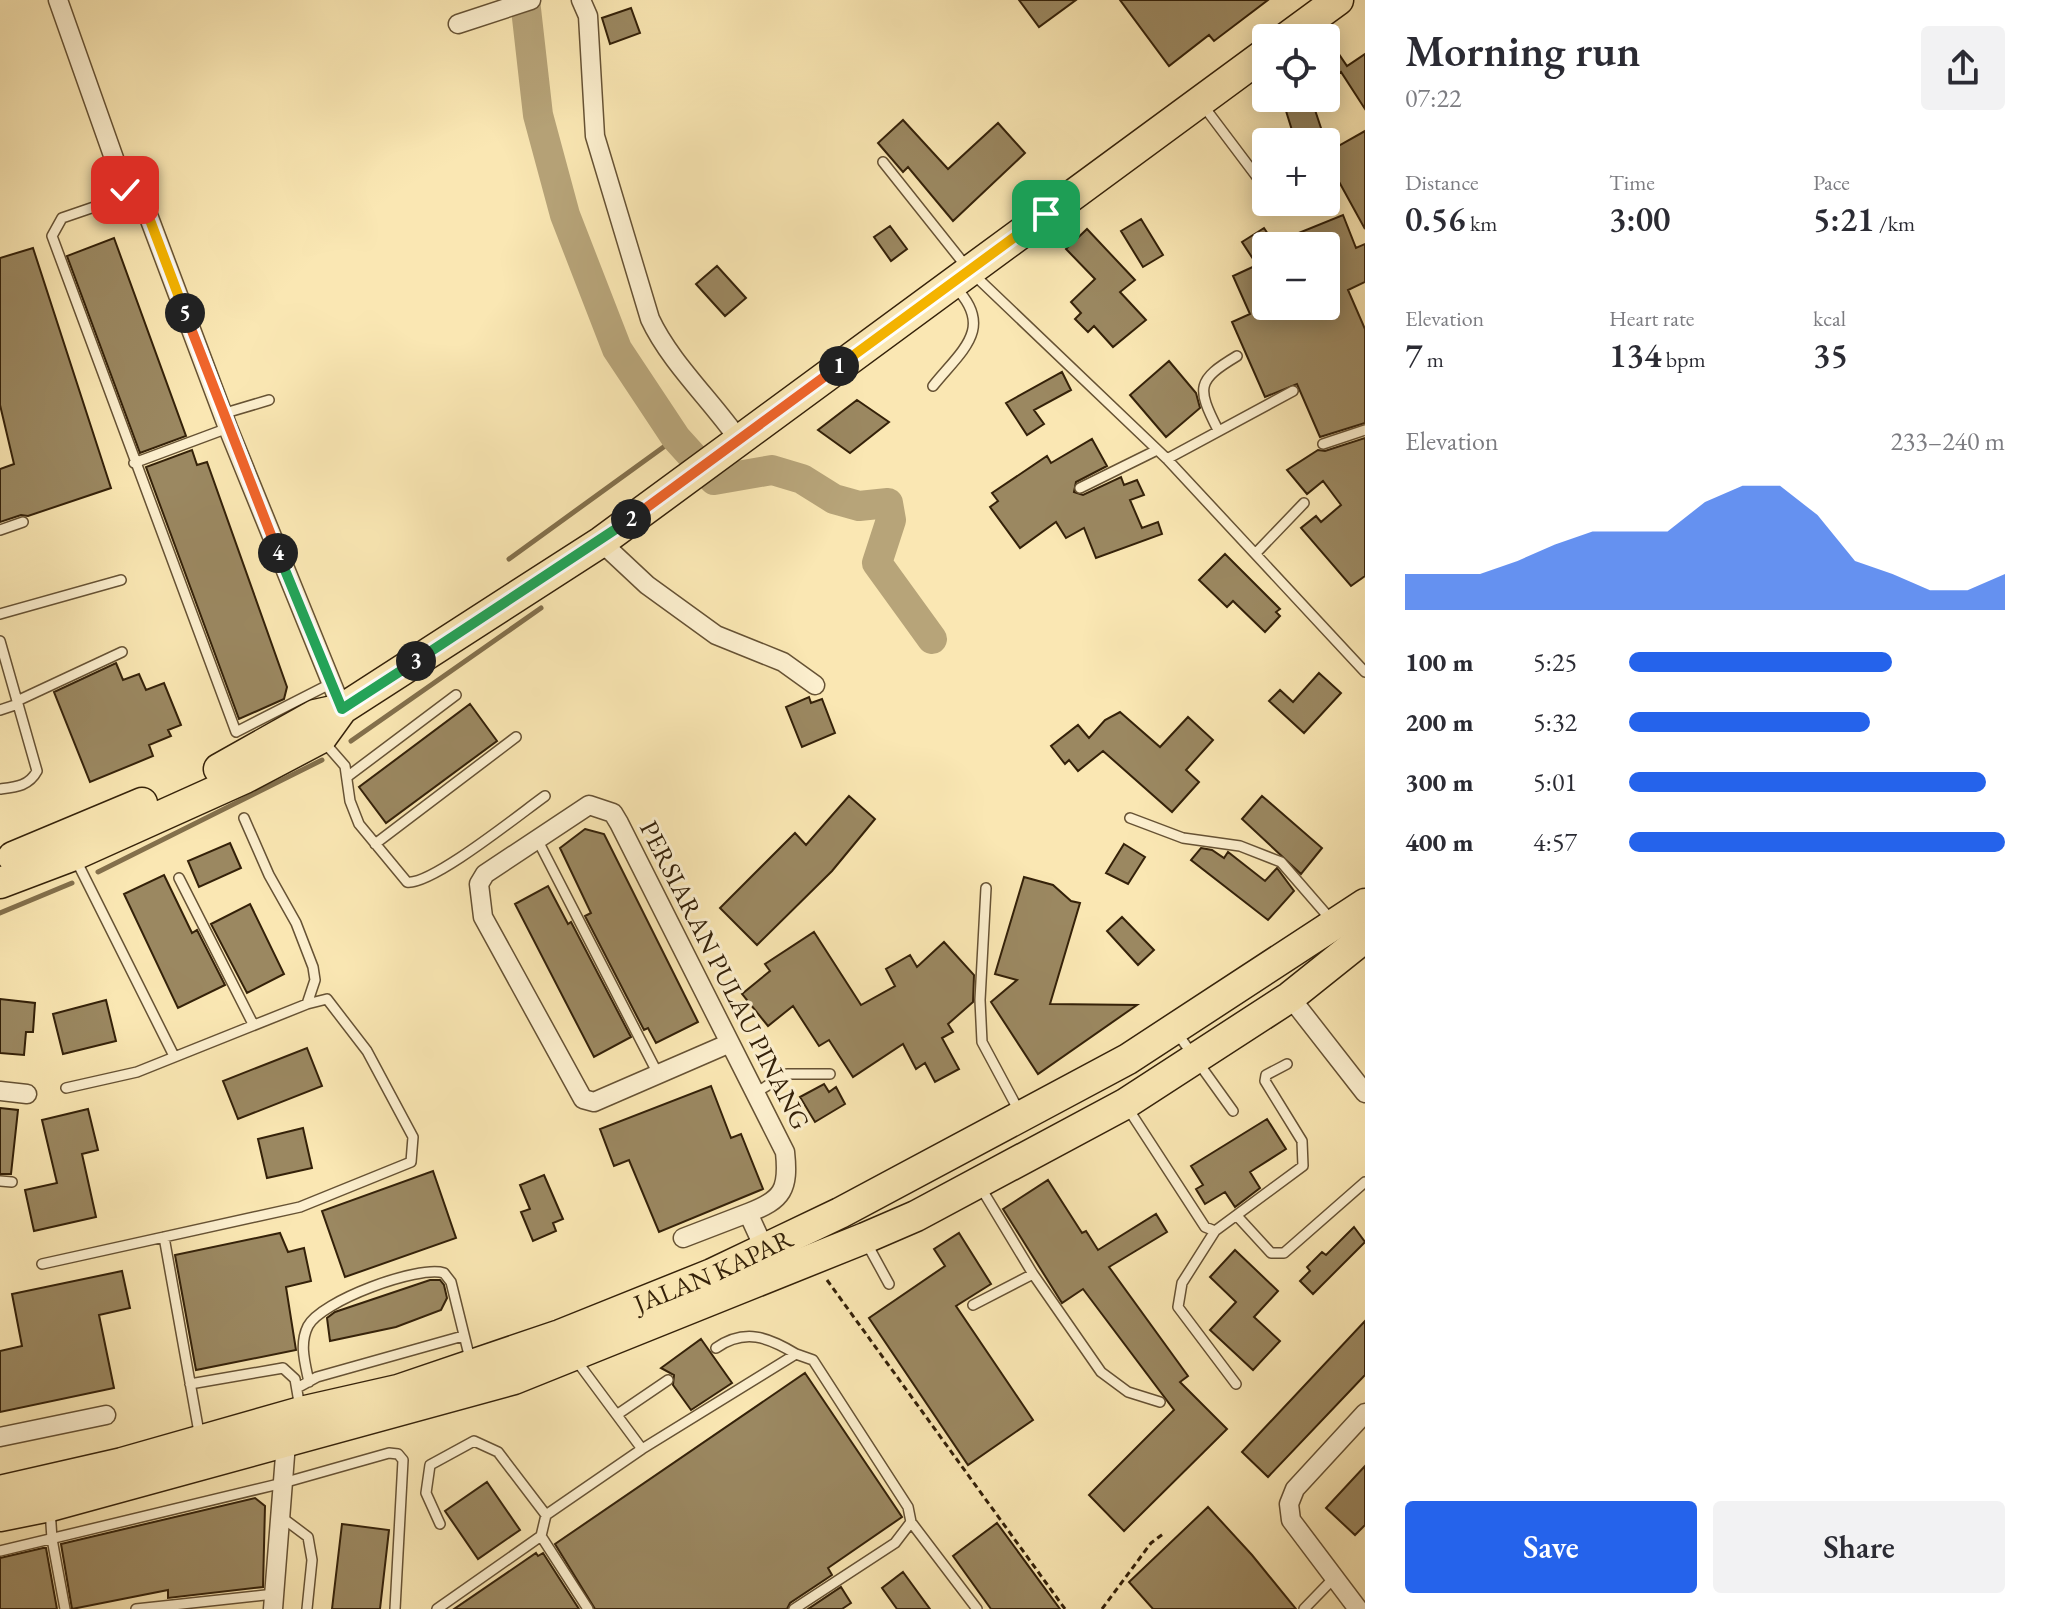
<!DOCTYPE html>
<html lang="en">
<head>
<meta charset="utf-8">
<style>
  :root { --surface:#fff; --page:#f2f2f3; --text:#2b2b33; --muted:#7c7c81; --accent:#2563eb }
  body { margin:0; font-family:"EB Garamond",serif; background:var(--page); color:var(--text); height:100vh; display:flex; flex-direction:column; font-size:30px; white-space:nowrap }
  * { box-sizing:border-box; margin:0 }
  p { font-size:26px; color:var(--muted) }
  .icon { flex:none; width:44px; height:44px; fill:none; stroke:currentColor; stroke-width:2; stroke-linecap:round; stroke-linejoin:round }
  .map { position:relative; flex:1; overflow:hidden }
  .details { display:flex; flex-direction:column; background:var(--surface); width:680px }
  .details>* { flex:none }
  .tools { position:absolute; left:1252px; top:24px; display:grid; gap:16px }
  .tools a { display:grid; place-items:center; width:88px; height:88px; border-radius:8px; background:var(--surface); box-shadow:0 4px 20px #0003; font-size:40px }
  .pin { position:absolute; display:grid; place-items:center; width:68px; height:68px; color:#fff; margin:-34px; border-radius:16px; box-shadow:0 4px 12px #0006 }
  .km { position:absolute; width:40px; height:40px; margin:-20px; border-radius:50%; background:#222; color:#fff; font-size:22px; line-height:40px; text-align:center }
  .round { display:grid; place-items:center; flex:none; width:84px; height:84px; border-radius:8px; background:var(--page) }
  .head { display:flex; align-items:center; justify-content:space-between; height:136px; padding:0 40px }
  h1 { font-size:44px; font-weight:600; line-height:60px }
  .metrics { display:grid; grid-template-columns:repeat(3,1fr); gap:12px; height:136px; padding:8px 40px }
  .metrics div { display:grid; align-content:center }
  .metrics b { font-size:34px; font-weight:600 }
  .metrics small { font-size:22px; font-weight:400 }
  .metrics p { font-size:22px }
  .chart { height:224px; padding:16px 40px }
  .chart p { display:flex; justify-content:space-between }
  .chart svg { width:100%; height:144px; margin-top:8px; fill:var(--accent); opacity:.7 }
  .primary-button { display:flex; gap:16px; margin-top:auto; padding:16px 40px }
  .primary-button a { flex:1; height:92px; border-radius:8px; background:var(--accent); color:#fff; font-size:32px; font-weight:600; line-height:92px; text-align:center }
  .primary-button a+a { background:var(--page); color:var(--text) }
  ul { padding:0 40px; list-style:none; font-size:26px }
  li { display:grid; grid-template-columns:128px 96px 1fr; align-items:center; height:60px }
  li i { height:20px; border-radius:10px; background:var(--accent) }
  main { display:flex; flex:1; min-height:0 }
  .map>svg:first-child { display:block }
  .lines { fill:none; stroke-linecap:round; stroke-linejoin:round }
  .stream { stroke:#83704c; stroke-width:5 }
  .river { stroke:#b7a479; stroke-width:30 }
  .building { fill:#9b8861; stroke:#342109; stroke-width:2; fill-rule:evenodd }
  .service-casing { stroke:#665234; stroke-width:12 }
  .minor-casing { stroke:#665234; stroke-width:21 }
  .primary-casing { stroke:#342109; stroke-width:33 }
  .trunk-casing { stroke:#342109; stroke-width:33 }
  .path { stroke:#342109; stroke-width:3; stroke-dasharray:6 4; stroke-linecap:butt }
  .service { stroke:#fcefce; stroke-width:9 }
  .minor { stroke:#fcefce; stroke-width:18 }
  .primary { stroke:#fae7b3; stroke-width:30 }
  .trunk { stroke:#fae7b3; stroke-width:30 }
  .split-1-casing { stroke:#fff; stroke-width:16 }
  .split-2-casing { stroke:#fff; stroke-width:16 }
  .split-3-casing { stroke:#fff; stroke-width:16 }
  .split-4-casing { stroke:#fff; stroke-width:16 }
  .split-5-casing { stroke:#fff; stroke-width:16 }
  .split-6-casing { stroke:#fff; stroke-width:16 }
  .split-1 { stroke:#f5b400; stroke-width:10 }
  .split-2 { stroke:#f0652b; stroke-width:10 }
  .split-3 { stroke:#22a559; stroke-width:10 }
  .split-4 { stroke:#22a559; stroke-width:10 }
  .split-5 { stroke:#f0652b; stroke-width:10 }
  .split-6 { stroke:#f5b400; stroke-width:10 }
  .labels { text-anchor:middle; stroke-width:6; stroke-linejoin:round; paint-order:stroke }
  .street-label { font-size:26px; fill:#342109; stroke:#fcefce }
</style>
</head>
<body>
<main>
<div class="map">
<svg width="1365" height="1609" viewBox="0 0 1365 1609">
  <rect width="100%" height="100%" fill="#fae7b3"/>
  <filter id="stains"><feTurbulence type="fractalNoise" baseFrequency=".0025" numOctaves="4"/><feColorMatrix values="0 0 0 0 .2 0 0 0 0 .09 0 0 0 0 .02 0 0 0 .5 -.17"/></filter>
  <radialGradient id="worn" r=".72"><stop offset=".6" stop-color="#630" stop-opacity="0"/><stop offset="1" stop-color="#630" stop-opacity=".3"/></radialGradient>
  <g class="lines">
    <path class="stream" d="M509,559l167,-121
      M351,741l190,-133
      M98,872l224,-112
      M0,913l72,-30"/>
    <path class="river" d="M525,0l13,115 27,100 52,134 59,89 38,42 58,-10 30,9 32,20 25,7 29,-3 3,17 -14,43 55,76"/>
  </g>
  <path class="building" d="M1019,0h57l-37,27z
    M1120,0h148l-54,41 -5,-6 -40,31z
    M631,8l9,25 -30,11 -8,-26z
    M1326,35l21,31 18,-12v55l-24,-37 -15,10z
    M1282,98h29l11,33 -27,9z
    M903,120l45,49 50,-46 27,30 -72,68 -45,-54 -5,5 -25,-29z
    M1365,131v98l-33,-60 -6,2v-18z
    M1343,215l13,33 9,-4v38l-17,8 17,39v94l-45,14 -23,-53 -32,13 -33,-75 18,-8 -17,-38 24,-11 -15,-23 22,-14 10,15zM1266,246h60v60h-60z
    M1141,219l22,36 -20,12 -22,-36z
    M890,226l17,23 -16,12 -17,-24z
    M1087,229l48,51 -15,12 26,28 -33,27 -19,-21 -6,6 -13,-13 6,-6 -10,-11 24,-23 -29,-30z
    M114,238l72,198 -46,17 -73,-197z
    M33,248l78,240 -83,28 -7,-1 -21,7v-53l14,-5 -14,-59v-147z
    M717,266l29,32 -21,18 -29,-32z
    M1169,361l27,32 4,15 -34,29 -36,-42z
    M1062,372l9,18 -37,20 10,14 -17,11 -21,-32z
    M857,400l32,22 -39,31 -32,-23z
    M1365,438v138l-14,10 -50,-58 15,-12 5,6 20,-17 -18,-24 -16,13 -20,-24 31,-20 7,1z
    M1092,439l15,27 -31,16 -2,10 9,3 38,-18 3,8 13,-5 7,15 -14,5 12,28 16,-6 4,12 -66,24 -12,-30 -18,10 -10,-16 -36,26 -30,-41 8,-6 -6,-8 55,-37 4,7z
    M192,450l5,15 10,-3 80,225 -3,12 -45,20 -93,-252z
    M1225,554l55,55 -4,3 4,4 -15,16 -32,-31 -6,6 -28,-27z
    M116,663l7,17 16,-6 7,16 18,-7 17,42 -13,5 3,6 -22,9 4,11 -63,26 -36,-90z
    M1319,673l22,20 -37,40 -35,-32 11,-11 13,12z
    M809,697l2,6 11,-4 13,34 -33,14 -16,-40z
    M470,704l27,37 -111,82 -27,-36z
    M1120,712l40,35 28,-30 25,23 -27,30 13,12 -27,30 -69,-61 -25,20 -9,-11 -4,4 -14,-18 27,-21 11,13 16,-18z
    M849,796l26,23 -43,52 -75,74 -37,-37 75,-75 11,12z
    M1262,796l60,52 -21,26 -59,-55z
    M585,829l19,5 94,188 -42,21 -8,-15 -4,2 -59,-114 6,-3 -31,-65z
    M230,843l11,25 -42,19 -11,-26z
    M1124,844l21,13 -17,27 -22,-11z
    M1201,848l11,2 12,8 4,-6 37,29 12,-13 17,23 -26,29 -77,-60z
    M164,875l28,58 5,-3 28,55 -47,23 -54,-114z
    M1024,877l29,8 18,16 9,2 -30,101 87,1 -99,69 -47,-72 26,-22 -22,-6z
    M548,886l20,38 3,-2 60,115 -37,20 -79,-153z
    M250,904l34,70 -37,19 -36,-69z
    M1122,917l32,33 -16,15 -31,-34z
    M814,932l47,73 34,-19 -9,-17 24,-14 7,12 27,-25 30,33 -1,27 -25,22 5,8 -11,6 17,31 -24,13 -10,-19 -9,6 -13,-25 -50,33 -24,-37 -10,6 -26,-40 -25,20 -26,-32 28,-23 -5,-7z
    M0,999l35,4 -2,29h-7l-2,23 -24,-2z
    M106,1000l10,41 -53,13 -10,-40z
    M307,1048l15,38 -84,33 -15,-38z
    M824,1084l5,8 7,-5 9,17 -30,18 -15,-25z
    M711,1086l20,52 10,-4 22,55 -104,43 -30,-72 -15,6 -14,-37z
    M0,1108l18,2 -7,64h-11z
    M88,1109l10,41 -16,4 14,63 -62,14 -9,-41 32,-7 -15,-63z
    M1267,1119l19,30 -36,23 10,16 -25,19 -10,-15 -20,12 -9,-15 7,-4 -12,-19z
    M303,1128l9,40 -45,10 -9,-39z
    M433,1171l23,67 -111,39 -23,-66z
    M544,1175l19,44 -10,4 3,8 -23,10 -12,-29 9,-3 -10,-24z
    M1048,1180l34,53 4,-2 12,19 58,-36 11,18 -58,35 79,109 -8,6 47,47 -103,102 -35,-36 85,-85 -91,-121 -21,14 -59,-94z
    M1354,1227l11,15 -52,52 -13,-13 10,-10 -3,-4 15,-15 4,3z
    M280,1233l8,19 16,-4 7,33 -25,6 10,63 -100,20 -21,-115z
    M959,1233l32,51 -35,22 77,114 -65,45 -99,-147 76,-52 -11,-17z
    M1235,1250l43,41 -24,26 26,24 -27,29 -43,-40 26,-28 -26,-25z
    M122,1271l8,37 -31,7 15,73 -114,24v-61l22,-5 -10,-52z
    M430,1280h10l4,5 3,13 -6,12 -45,17 -66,14 -3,-23 8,-6z
    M1365,1321v54l-97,102 -26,-25z
    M701,1339l31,44 -41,27 -18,-25 1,-10 -13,-7z
    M805,1373l97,144 -74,51 4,7 -42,28 -3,6h-192l-40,-65z
    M1365,1466v59l-10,10 -29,-27z
    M487,1482l33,48 -42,29 -33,-48z
    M255,1498l10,8 -2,81 -95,11v-8l-96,19 -11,-65z
    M1208,1507l44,48 44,54h-143l-24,-27z
    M997,1523l63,86h-69l-38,-53z
    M342,1524l47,6 -9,79h-48z
    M43,1548h3l11,61h-57v-51z
    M536,1553l2,3 5,-3 36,56h-125z
    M903,1572l27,37h-33l-15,-21z
    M841,1587l10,16 -9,6h-34z"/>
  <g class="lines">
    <g class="service-casing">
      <path id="service" d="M1202,104l64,85
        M883,162l86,108 198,189 198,213
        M129,195l-67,23 -10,18 184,496 94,-48
        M1276,202l6,8
        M933,386c29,-36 62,-58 22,-99
        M222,414l47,-14
        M1218,430c-22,-43 -21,-50 19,-74
        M1323,444l42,-14
        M1167,459l126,-68
        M134,463l94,-35
        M1080,488l77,-38
        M0,530l23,-8
        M1256,553l48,-50
        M0,614l121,-34
        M0,641l37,130c-8,15 -21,16 -37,18
        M17,701l105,-49
        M0,710l18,-6
        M324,742l21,24 5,35 9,23 48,58c24,4 114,-69 138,-86
        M347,777l109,-82
        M1130,818l53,20 57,8 41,16 52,60
        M537,839l121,235
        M375,844l141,-107
        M75,858l98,196
        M179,878l74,146
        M986,888l-6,112 2,42 37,69
        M1177,1033l56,78
        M66,1088l71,-16 170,-68 8,-24 -2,-13 -17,-44 -27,-48 -25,-57
        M755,1093l32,-19h43
        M1127,1107l78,120 10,4 88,-65 -1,-25 -37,-60 1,-6 21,-11
        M0,1181l12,1
        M981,1188l52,86 68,98 27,20 32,10
        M1238,1217l33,36h13l81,-71
        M1215,1231l-33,52 -4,24 58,77
        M164,1237l36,201
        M866,1242l23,42
        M42,1264l258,-57 111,-45 2,-25 -46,-86 -40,-52 -20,5
        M973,1305l60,-31
        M716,1348c29,-20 52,-11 80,6
        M576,1360l66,89 -96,66 -5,21 47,73
        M309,1382c-4,-19 -10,-38 -1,-56 13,-25 110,-61 136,-53l7,9 19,77
        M190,1384l93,-16 12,11 5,29
        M297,1388l20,-11 146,-41
        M618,1414l50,-34
        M642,1449l154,-95 17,6 95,147 3,15 -16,21 -101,66
        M50,1509l2,30 13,70
        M280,1516l28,21 4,23 -5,49
        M911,1522l66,87
        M440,1524l-14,-31 4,-28 44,-24 24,11 48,63
        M0,1551l283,-68 106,-30 9,1 5,6 -8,149
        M136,1609l138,-15
        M437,1609l104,-73
        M1304,1609l29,-30"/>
    </g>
    <g class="minor-casing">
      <path id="minor" d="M58,0l69,195
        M581,0l7,16 7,120 55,183c20,43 61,81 89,121
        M458,24l73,-24
        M139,191l89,237 114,281
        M601,542l46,43 69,50 67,27 32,23
        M1290,997l75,96
        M730,1043l-136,59 -11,-3 -100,-182 -4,-33 6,-10 104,-69 24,8 6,10 166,329c4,37 -2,48 -37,61
        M0,1091l27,3
        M683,1238l65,-25 17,37
        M0,1437l106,-22
        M273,1609l13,-166
        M1358,1609l-67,-89 -2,-16 6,-15 70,-76"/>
    </g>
    <g class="primary-casing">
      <path id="primary" d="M1286,38l52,-38
        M219,769l96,-54 27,-6
        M13,857l129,-54
        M0,883l74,-28 171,-77 76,-40 21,-29 259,-167 665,-489"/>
    </g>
    <g class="trunk-casing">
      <g id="trunk">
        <path id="s1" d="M0,1491l122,-28 179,-51 97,-22 162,-55 152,-61 128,-61 288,-154 237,-155"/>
        <path d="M0,1516l50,-10 464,-127 351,-141 51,-22 209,-112 165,-107 75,-60"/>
      </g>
    </g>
    <path class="path" d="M827,1280l238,329
      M1102,1609l49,-66 12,-9"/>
    <use href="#service" class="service"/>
    <use href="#minor" class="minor"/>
    <use href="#primary" class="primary"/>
    <use href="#trunk" class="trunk"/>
  </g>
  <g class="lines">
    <g class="split-1-casing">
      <path id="split-1" d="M839,366l207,-152"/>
    </g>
    <g class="split-2-casing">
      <path id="split-2" d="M631,519l208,-153"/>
    </g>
    <g class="split-3-casing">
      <path id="split-3" d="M416,661l215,-142"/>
    </g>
    <g class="split-4-casing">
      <path id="split-4" d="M278,553l64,156 74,-48"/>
    </g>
    <g class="split-5-casing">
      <path id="split-5" d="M185,313l93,240"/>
    </g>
    <g class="split-6-casing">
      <path id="split-6" d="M125,190l2,5 12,-4 46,122"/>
    </g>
    <use href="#split-1" class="split-1"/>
    <use href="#split-2" class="split-2"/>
    <use href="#split-3" class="split-3"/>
    <use href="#split-4" class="split-4"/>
    <use href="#split-5" class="split-5"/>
    <use href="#split-6" class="split-6"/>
  </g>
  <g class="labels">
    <g class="street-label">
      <text transform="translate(725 975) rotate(63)" y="9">PERSIARAN PULAU PINANG</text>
      <text dy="9" stroke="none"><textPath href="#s1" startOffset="748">JALAN KAPAR</textPath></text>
    </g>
  </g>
  <rect width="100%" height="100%" filter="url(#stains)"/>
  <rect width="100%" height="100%" fill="url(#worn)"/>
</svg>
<div class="tools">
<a><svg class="icon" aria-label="locate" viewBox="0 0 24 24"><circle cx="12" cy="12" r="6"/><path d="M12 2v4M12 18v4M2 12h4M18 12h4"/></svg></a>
<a>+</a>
<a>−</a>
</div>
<div class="pin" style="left:1046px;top:214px;background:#1e9e55"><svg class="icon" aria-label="arrive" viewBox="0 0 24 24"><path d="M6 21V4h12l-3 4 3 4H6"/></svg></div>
<div class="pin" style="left:125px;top:190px;background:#d93025"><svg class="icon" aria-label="check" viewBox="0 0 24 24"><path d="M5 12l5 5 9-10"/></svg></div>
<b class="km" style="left:839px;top:366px">1</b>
<b class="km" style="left:631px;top:519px">2</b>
<b class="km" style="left:416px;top:661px">3</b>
<b class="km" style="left:278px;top:553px">4</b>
<b class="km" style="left:185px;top:313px">5</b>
</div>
<section class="details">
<div class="head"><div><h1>Morning run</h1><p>07:22</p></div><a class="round"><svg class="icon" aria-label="share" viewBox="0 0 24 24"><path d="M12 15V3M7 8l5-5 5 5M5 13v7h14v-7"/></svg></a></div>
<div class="metrics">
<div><p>Distance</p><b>0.56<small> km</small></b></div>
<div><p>Time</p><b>3:00</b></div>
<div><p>Pace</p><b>5:21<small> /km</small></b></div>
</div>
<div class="metrics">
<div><p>Elevation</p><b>7<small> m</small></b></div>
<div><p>Heart rate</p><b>134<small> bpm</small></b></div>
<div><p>kcal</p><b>35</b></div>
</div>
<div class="chart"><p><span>Elevation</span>233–240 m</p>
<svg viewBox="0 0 160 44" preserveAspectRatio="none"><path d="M0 44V33L10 33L20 33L30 29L40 24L50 20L60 20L70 20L80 11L90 6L100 6L110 15L120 29L130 33L140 38L150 38L160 33V44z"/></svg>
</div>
<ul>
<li><b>100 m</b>5:25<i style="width:70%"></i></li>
<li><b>200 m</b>5:32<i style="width:64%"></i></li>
<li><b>300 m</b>5:01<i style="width:95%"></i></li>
<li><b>400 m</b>4:57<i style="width:100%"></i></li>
</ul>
<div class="primary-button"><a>Save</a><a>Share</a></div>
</section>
</main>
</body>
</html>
